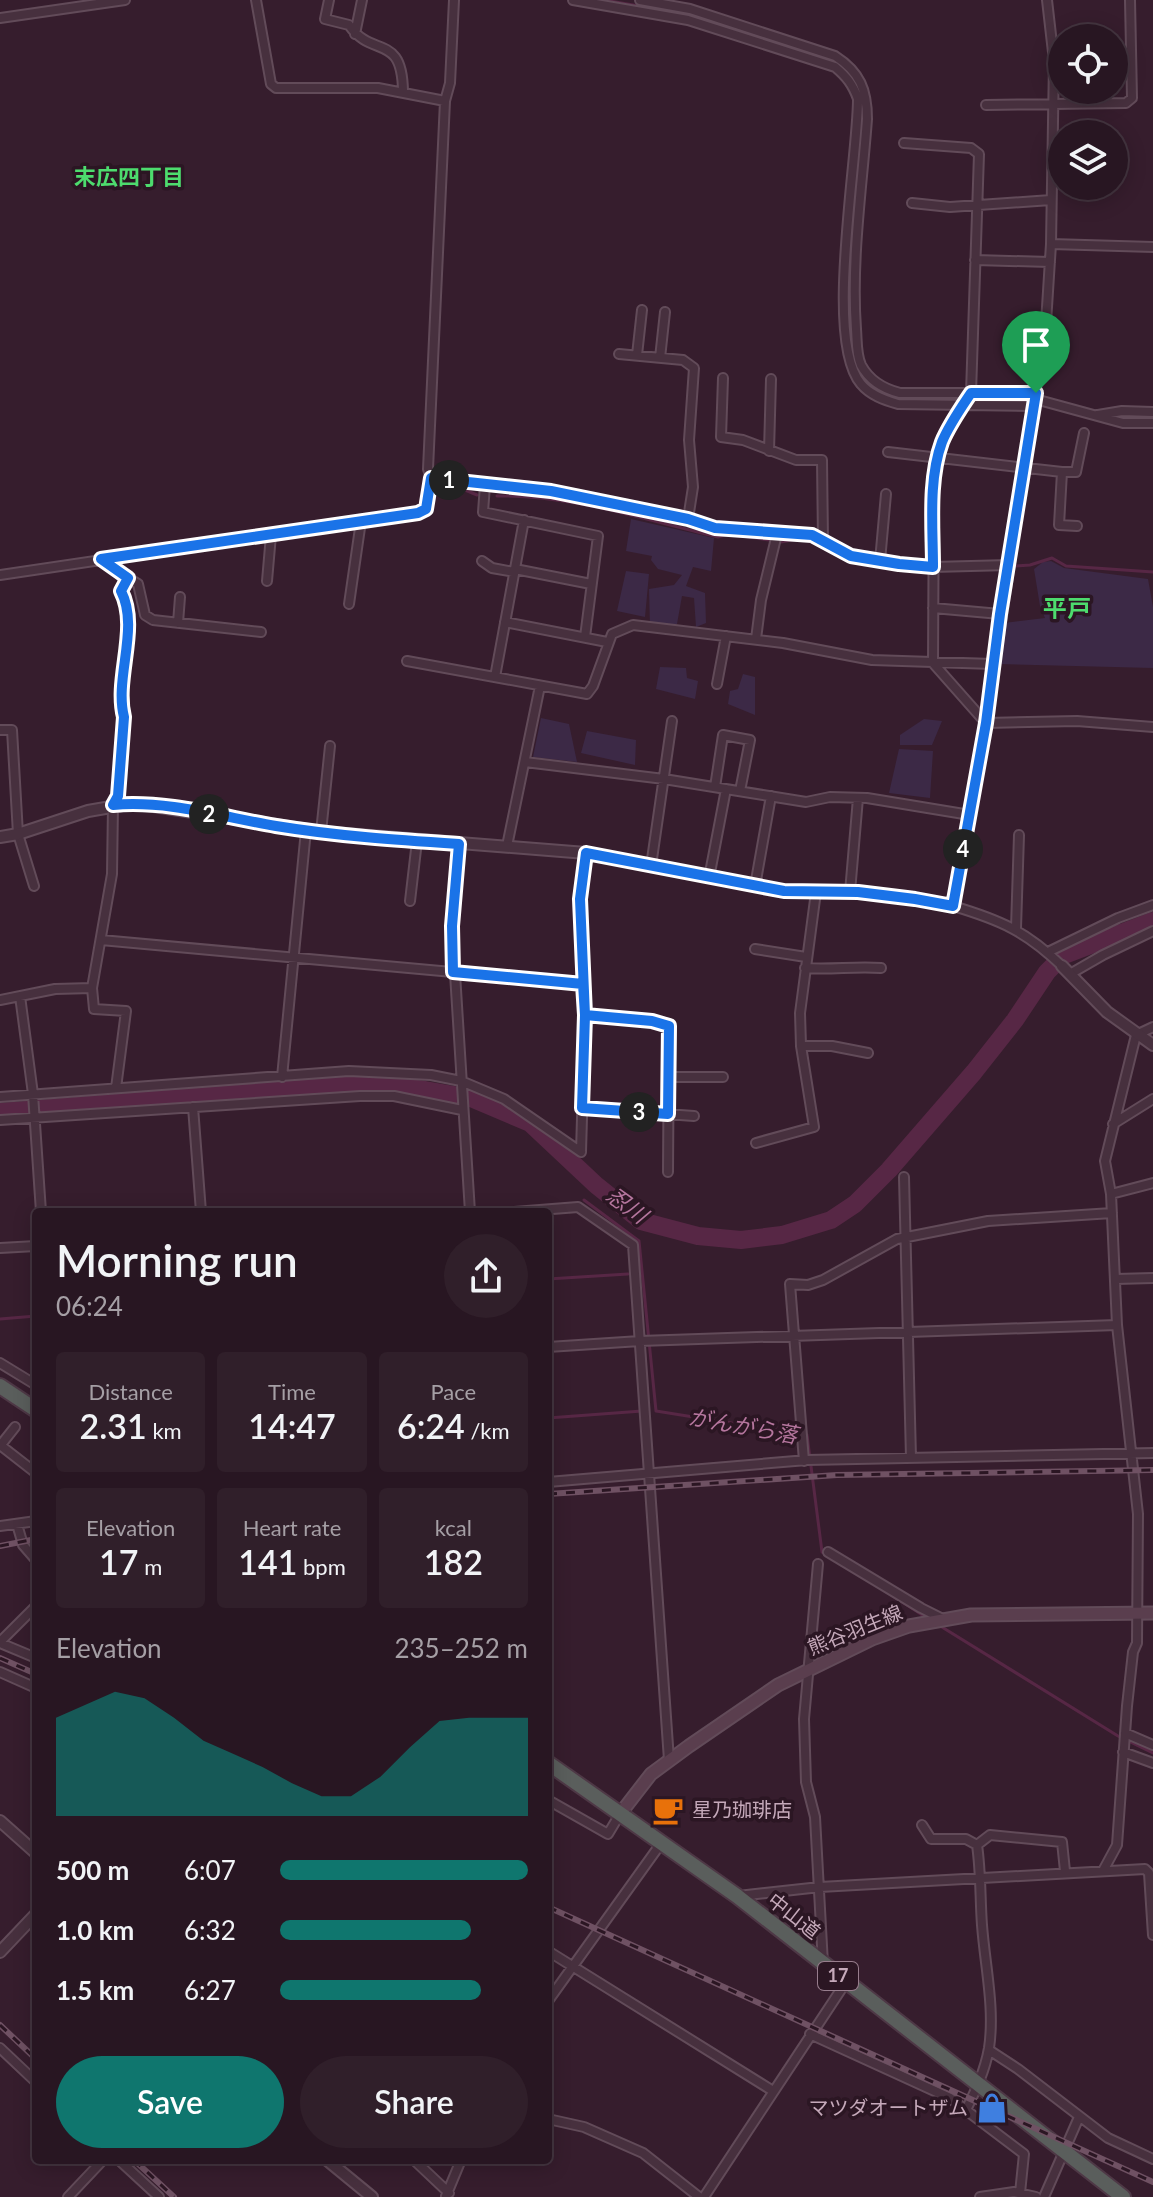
<!DOCTYPE html>
<html lang="en">
<head>
<meta charset="utf-8">
<style>
  :root { --surface:#281622; --page:#301f2a; --text:#f1f3f6; --muted:#a59fa5; --line:#443540; --accent:#0f766e }
  body { margin:0; font-family:Lato,"Noto Sans JP",sans-serif; background:var(--page); color:var(--text); height:100vh; display:flex; flex-direction:column; font-size:30px; white-space:nowrap }
  * { box-sizing:border-box; margin:0 }
  p { font-size:26px; color:var(--muted) }
  .icon { flex:none; width:44px; height:44px; fill:none; stroke:currentColor; stroke-width:2; stroke-linecap:round; stroke-linejoin:round }
  .map { position:relative; flex:1; overflow:hidden }
  .details { position:absolute; left:32px; top:1208px; width:520px; height:956px; display:flex; flex-direction:column; background:var(--surface); border-radius:8px; box-shadow:0 4px 20px #0003,0 0 0 2px var(--line) }
  .details>* { flex:none }
  .tools { position:absolute; left:1048px; top:24px; display:grid; gap:16px }
  .tools a { display:grid; place-items:center; width:80px; height:80px; border-radius:50%; background:var(--surface); box-shadow:0 4px 20px #0003,0 0 0 2px var(--line); font-size:40px }
  .pin { position:absolute; display:grid; place-items:center; width:68px; height:68px; color:#fff; margin:-82px -34px; border-radius:50% 50% 50% 0; rotate:-45deg; box-shadow:0 0 8px #0007 }
  .pin .icon { rotate:45deg }
  .km { position:absolute; width:40px; height:40px; margin:-20px; border-radius:50%; background:#222; color:#fff; font-size:22px; line-height:40px; text-align:center }
  .round { display:grid; place-items:center; flex:none; width:84px; height:84px; border-radius:42px; background:var(--page) }
  .headline { display:flex; align-items:center; justify-content:space-between; height:136px; padding:0 24px }
  h1 { font-size:44px; font-weight:600; line-height:60px }
  .stats { display:grid; grid-template-columns:repeat(3,1fr); gap:12px; height:136px; padding:8px 24px }
  .stats div { display:grid; align-content:center; border-radius:8px; background:var(--page); text-align:center }
  .stats b { font-size:34px; font-weight:600 }
  .stats small { font-size:22px; font-weight:400 }
  .stats p { font-size:22px }
  .chart { height:224px; padding:16px 24px }
  .chart p { display:flex; justify-content:space-between }
  .chart svg { width:100%; height:144px; margin-top:8px; fill:var(--accent); opacity:.7 }
  .action { display:flex; gap:16px; margin-top:auto; padding:16px 24px }
  .action a { flex:1; height:92px; border-radius:48px; background:var(--accent); color:#fff; font-size:32px; font-weight:600; line-height:92px; text-align:center }
  .action a+a { background:var(--page); color:var(--text) }
  ul { padding:0 24px; list-style:none; font-size:26px }
  li { display:grid; grid-template-columns:128px 96px 1fr; align-items:center; height:60px }
  li i { height:20px; border-radius:10px; background:var(--accent) }
  .map>svg:first-child { display:block }
  .green { fill:#3c2946 }
  .lines { fill:none; stroke-linecap:round; stroke-linejoin:round }
  .stream { stroke:#572745; stroke-width:3 }
  .river { stroke:#572745; stroke-width:18 }
  .minor-casing { stroke:#624b59; stroke-width:12 }
  .tertiary-casing { stroke:#624b59; stroke-width:14 }
  .secondary-casing { stroke:#624b59; stroke-width:15 }
  .trunk-casing { stroke:#4e3846; stroke-width:18 }
  .minor { stroke:#47303e; stroke-width:8 }
  .tertiary { stroke:#47303e; stroke-width:10 }
  .secondary { stroke:#5a3e4e; stroke-width:11 }
  .trunk { stroke:#5a5e5c; stroke-width:14 }
  .rail-casing { stroke:#6f5163; stroke-width:6 }
  .rail { stroke:#2b1623; stroke-width:3; stroke-dasharray:9; stroke-linecap:butt }
  .route-casing { stroke:#fff; stroke-width:16 }
  .route { stroke:#1a73e8; stroke-width:10 }
  .labels { text-anchor:middle; stroke-width:7; stroke-linejoin:round; paint-order:stroke }
  .shield { fill:#2b1623; stroke:#977d8d; stroke-width:2 }
  .shield-label { font-size:18px; font-weight:bold; fill:#c5a9ba }
  .street-label { font-size:20px; fill:#c5a9ba; stroke:#2b1623 }
  .poi-label { font-size:20px; fill:#c5a9ba; stroke:#2b1623; text-anchor:start }
  .neighbourhood-label { font-size:22px; font-weight:bold; fill:#4ddc6e; stroke:#2b1623 }
  .water-label { font-size:22px; font-style:italic; fill:#b5769e; stroke:#2b1623 }
  .quarter-label { font-size:24px; font-weight:bold; fill:#4ddc6e; stroke:#2b1623 }
</style>
</head>
<body>
<div class="map">
<svg width="1153" height="2197" viewBox="0 0 1153 2197">
  <rect width="100%" height="100%" fill="#361d2d"/>
  <path class="green" d="M631,519l83,19 -3,33 -18,-4 -7,19 19,7 1,30 -10,4 -2,-29 -12,-2 -5,28 -27,3 -1,-38 25,-4 8,-10 -24,-6 -7,-9 1,-4 -26,-5z
    M1051,561l13,7 84,11 5,28v61l-155,-4 6,-41 41,-5 -5,-12 -6,-37 9,-7z
    M626,571l23,3 -4,43 -28,-6z
    M660,667l26,1 1,10 11,3 -3,18 -39,-10z
    M743,674l12,3v38l-27,-11 2,-13 8,-2z
    M541,718l28,6 8,38 -44,-5z
    M924,719l18,2 -10,24h-32v-10z
    M587,731l49,9 -1,25 -54,-12z
    M899,749l34,2 -3,47 -41,-5z"/>
  <g class="lines">
    <path class="stream" d="M604,0l87,15 144,47 20,18
      M848,298l14,-196
      M848,314l2,24
      M861,376l13,13 23,9 120,1
      M1124,416l29,1
      M437,483l14,1 26,11
      M497,496c72,-2 152,25 221,41l10,-3 41,6
      M781,542l16,-3 19,3
      M1015,566l15,-1 22,-7 14,8 87,6
      M595,1186l1,-1
      M584,1200l55,41 17,170 151,24 15,117 3,2
      M548,1279l80,-5
      M0,1319l36,-3
      M548,1418l94,-7
      M876,1585l51,33
      M937,1624l181,112 35,17"/>
    <path class="river" d="M0,1112l311,-25 67,-3 47,6 46,8 59,25 66,62 45,36 57,15 43,4 41,-5 49,-15 24,-16 34,-34 85,-98 41,-52 32,-48 17,-17 89,-34"/>
    <g class="minor-casing">
      <path id="minor" d="M256,0l15,84 5,4h102l67,13
        M329,0l-4,19 24,6c23,34 53,7 54,66
        M573,0l115,20 147,47c12,10 18,18 23,32 0,61 -34,242 3,285 9,11 23,16 37,20l135,2
        M640,0l50,9 145,47c25,16 32,34 32,63 -5,69 -16,140 -11,210 1,12 0,25 5,36 8,15 23,24 39,28h136
        M1047,0l7,61 -3,183 -5,79 -60,400 -33,183c47,14 73,25 109,60
        M0,18l125,-18
        M355,34l7,-34
        M986,105l140,-2 6,-5 -2,-98
        M904,143l67,5 8,6 -8,239 -29,49 -8,36 -1,185 53,60 91,-2 76,6
        M912,203l38,4 101,-7
        M1051,244l102,3
        M975,260l75,2
        M619,354l64,6 11,8 -5,72 4,47 -5,32
        M637,355l5,-45
        M660,358l5,-46
        M723,378l-2,59 22,3 53,20h26l1,81
        M1035,399l88,24h30
        M1098,415l24,-4 31,1
        M769,451l2,-72
        M888,452l174,20 -3,53 18,1
        M1062,472h14l8,-39
        M431,478l120,13 137,28 27,9 97,7 39,21 48,8 34,3 76,-2
        M485,485l-2,27 115,24 -13,101
        M482,561l10,7 22,4
        M880,561l6,-67
        M515,569l76,15
        M0,575l418,-62 8,-4 5,-31 -3,-9 17,-368 5,-18 4,-83
        M128,578l10,6 7,31 8,5 108,12
        M267,581l4,-46
        M349,604l12,-83
        M933,608l67,6
        M505,622l102,20
        M178,623l2,-26
        M756,639l5,-39 16,-66
        M407,661l180,33 6,-8 19,-52 21,-9 150,18 89,17 121,4
        M495,677l29,-157
        M717,684l9,-48
        M0,730h12l6,104 16,52
        M525,762l139,17 142,23 24,-5 37,1 103,17
        M715,787l8,-52 27,5 -10,51
        M321,832l9,-86
        M459,844l-7,82 18,286
        M507,846l33,-160
        M586,853l-6,46 5,116 67,6 17,5 -1,146
        M651,866l21,-145
        M709,878l17,-89
        M755,886l16,-90
        M850,892l8,-94
        M410,901l7,-60
        M1016,928l3,-93
        M101,940l482,44
        M755,949l51,8
        M1048,952l70,-34 35,-13
        M805,968c26,2 50,-2 76,0
        M1070,974l33,-19 50,-24
        M92,988l2,21 32,2 -10,77
        M20,996l13,98 8,118
        M0,1000l55,-11 37,-1 20,-114 1,-69 5,-9 6,-79c-10,-40 17,-88 -3,-126l7,-13 -26,-18
        M801,1046h31l36,7
        M282,1077l24,-247
        M668,1077h55
        M0,1097l349,-26 82,4 30,6 43,18 77,53
        M193,1107l8,105
        M582,1108l112,8
        M0,1120l360,-24h34l68,14
        M1113,1124l40,-25
        M756,1143l58,-16 -13,-81 -1,-33 16,-121
        M581,1152l4,-137
        M904,1177l7,281
        M1111,1194l42,-11
        M514,1212l64,-5 55,38 36,515
        M0,1248l36,-2
        M1116,1279l37,-1
        M548,1347l92,-6 477,-16
        M0,1363l36,22
        M0,1445l36,28
        M0,1446l15,-19
        M804,1461l-14,-177 18,1 15,-5 74,-41 91,-18 124,-8
        M548,1482l259,-22 346,-7
        M17,1524l6,21 13,15
        M0,1526l36,-5
        M828,1552l93,56 22,11
        M818,1564l-14,155 2,63 9,35 8,147
        M0,1642l36,-36
        M0,1643l36,15
        M0,1672l36,16
        M1125,1733l28,12
        M1123,1752l30,11
        M548,1800l60,34 12,-20
        M922,1825l9,14h35l11,6c4,27 3,53 5,80 3,41 13,83 7,123 -4,23 -14,44 -24,64
        M977,1845l13,-10 72,7 3,29
        M1104,1869l13,-24 10,-139 6,-54 4,-9 1,-129 -21,-189 -6,-131 -6,-33 31,-126 17,-8
        M738,1896l82,-9 325,-18 4,4 4,62
        M548,1951l225,140
        M548,2001l114,-159
        M810,2034l140,64 74,56 -4,39
        M0,2048l36,34
        M989,2050l29,19 90,69 45,21
        M548,2119l36,8 59,26 56,44
        M119,2160l40,37
        M414,2160l35,33
        M446,2196l15,-36
        M68,2197l35,-37
        M704,2197l142,-215
        M980,2197l34,-5 22,5
        M1044,2197l35,-80"/>
    </g>
    <g class="tertiary-casing">
      <path id="tertiary" d="M0,837l18,-3 70,-23 46,-8 187,29 265,21 198,38 74,1 57,7 38,7
        M1062,966l45,46 46,33
        M0,1821l36,32
        M0,1952l36,-38
        M327,2160l45,37"/>
    </g>
    <g class="secondary-casing">
      <path id="secondary" d="M620,1814l31,-40 38,-28 89,-61 94,-46 37,-13 62,-11 182,-2"/>
    </g>
    <g class="trunk-casing">
      <path id="trunk" d="M0,1386l36,24
        M548,1763l189,133 386,301"/>
    </g>
    <use href="#minor" class="minor"/>
    <use href="#tertiary" class="tertiary"/>
    <use href="#secondary" class="secondary"/>
    <use href="#trunk" class="trunk"/>
    <g class="rail-casing">
      <path id="rail" d="M548,1494l289,-19 316,-5
        M0,1546l36,-7
        M0,1658l36,16
        M548,1907l605,275
        M0,2025l36,34
        M134,2160l40,37"/>
    </g>
    <use href="#rail" class="rail"/>
  </g>
  <g class="lines">
    <g class="route-casing">
      <path id="route" d="M1036,393h-65c-10,15 -22,32 -29,49 -14,38 -9,85 -9,125l-34,-3 -48,-8 -39,-21 -97,-7 -27,-9 -137,-28 -120,-13 -5,31 -8,4 -317,46 27,19 -7,13c19,37 -7,87 3,126l-6,79 -5,9c54,-5 110,12 163,21 61,10 122,14 183,18l-7,82 1,46 130,12 2,31 67,6 17,5 -1,88 -86,-6 3,-93 -5,-116 6,-46 198,38 74,1 57,7 38,7 33,-183 14,-109 36,-221"/>
    </g>
    <use href="#route" class="route"/>
  </g>
  <defs>
    <g id="cafe-bare" transform="scale(2.4)"><path d="M-5.5-4.5H6V0H3Q3 3.5 0 3.5H-2.5Q-5.5 3.5-5.5 0ZM3-3.2v2h1.7v-2ZM-6 4.5H4V6H-6Z" fill="#e8710a" stroke="#2b1623" stroke-width="2.5" paint-order="stroke"/></g>
    <g id="shop-bare" transform="scale(2.4)"><path d="M-5-2.5h2.3a2.7 3.5 0 0 1 5.4 0H5L5.5 6h-11ZM-1.5-2.5h3a1.5 2.3 0 0 0-3 0Z" fill="#3f7fe0" stroke="#2b1623" stroke-width="2.5" paint-order="stroke"/></g>
  </defs>
  <g fill-rule="evenodd">
    <use href="#cafe-bare" x="668" y="1810"/>
    <use href="#shop-bare" x="992" y="2108"/>
  </g>
  <g class="labels">
    <rect class="shield" x="818" y="1962" width="40" height="28" rx="6"/>
    <g class="shield-label">
      <text x="838" y="1982">17</text>
    </g>
    <g class="street-label">
      <text transform="translate(855 1630) rotate(-22)" y="7">熊谷羽生線</text>
      <text transform="translate(794 1916) rotate(38)" y="7">中山道</text>
    </g>
    <g class="poi-label">
      <text x="692" y="1817">星乃珈琲店</text>
      <text x="968" y="2115" text-anchor="end">マツダオートザム</text>
    </g>
    <g class="neighbourhood-label">
      <text x="129" y="185">末広四丁目</text>
    </g>
    <g class="water-label">
      <text transform="translate(627 1205) rotate(36)" y="8">忍川</text>
      <text transform="translate(743 1426) rotate(10)" y="8">がんがら落</text>
    </g>
    <g class="quarter-label">
      <text x="1067" y="617">平戸</text>
    </g>
  </g>
</svg>
<div class="tools">
<a><svg class="icon" aria-label="locate" viewBox="0 0 24 24"><circle cx="12" cy="12" r="6"/><path d="M12 2v4M12 18v4M2 12h4M18 12h4"/></svg></a>
<a><svg class="icon" aria-label="layers" viewBox="0 0 24 24"><path d="M12 4l9 5-9 5-9-5zM3 14l9 5 9-5"/></svg></a>
</div>
<div class="pin" style="left:1036px;top:393px;background:#1e9e55"><svg class="icon" aria-label="arrive" viewBox="0 0 24 24"><path d="M6 21V4h12l-3 4 3 4H6"/></svg></div>
<b class="km" style="left:449px;top:480px">1</b>
<b class="km" style="left:209px;top:814px">2</b>
<b class="km" style="left:639px;top:1112px">3</b>
<b class="km" style="left:963px;top:849px">4</b>
<section class="details">
<div class="headline"><div><h1>Morning run</h1><p>06:24</p></div><a class="round"><svg class="icon" aria-label="share" viewBox="0 0 24 24"><path d="M12 15V3M7 8l5-5 5 5M5 13v7h14v-7"/></svg></a></div>
<div class="stats">
<div><p>Distance</p><b>2.31<small> km</small></b></div>
<div><p>Time</p><b>14:47</b></div>
<div><p>Pace</p><b>6:24<small> /km</small></b></div>
</div>
<div class="stats">
<div><p>Elevation</p><b>17<small> m</small></b></div>
<div><p>Heart rate</p><b>141<small> bpm</small></b></div>
<div><p>kcal</p><b>182</b></div>
</div>
<div class="chart"><p><span>Elevation</span>235–252 m</p>
<svg viewBox="0 0 160 44" preserveAspectRatio="none"><path d="M0 44V14L10 10L20 6L30 8L40 14L50 21L60 25L70 29L80 34L90 38L100 38L110 32L120 23L130 15L140 14L150 14L160 14V44z"/></svg>
</div>
<ul>
<li><b>500 m</b>6:07<i style="width:100%"></i></li>
<li><b>1.0 km</b>6:32<i style="width:77%"></i></li>
<li><b>1.5 km</b>6:27<i style="width:81%"></i></li>
</ul>
<div class="action"><a>Save</a><a>Share</a></div>
</section>
</div>
</body>
</html>
